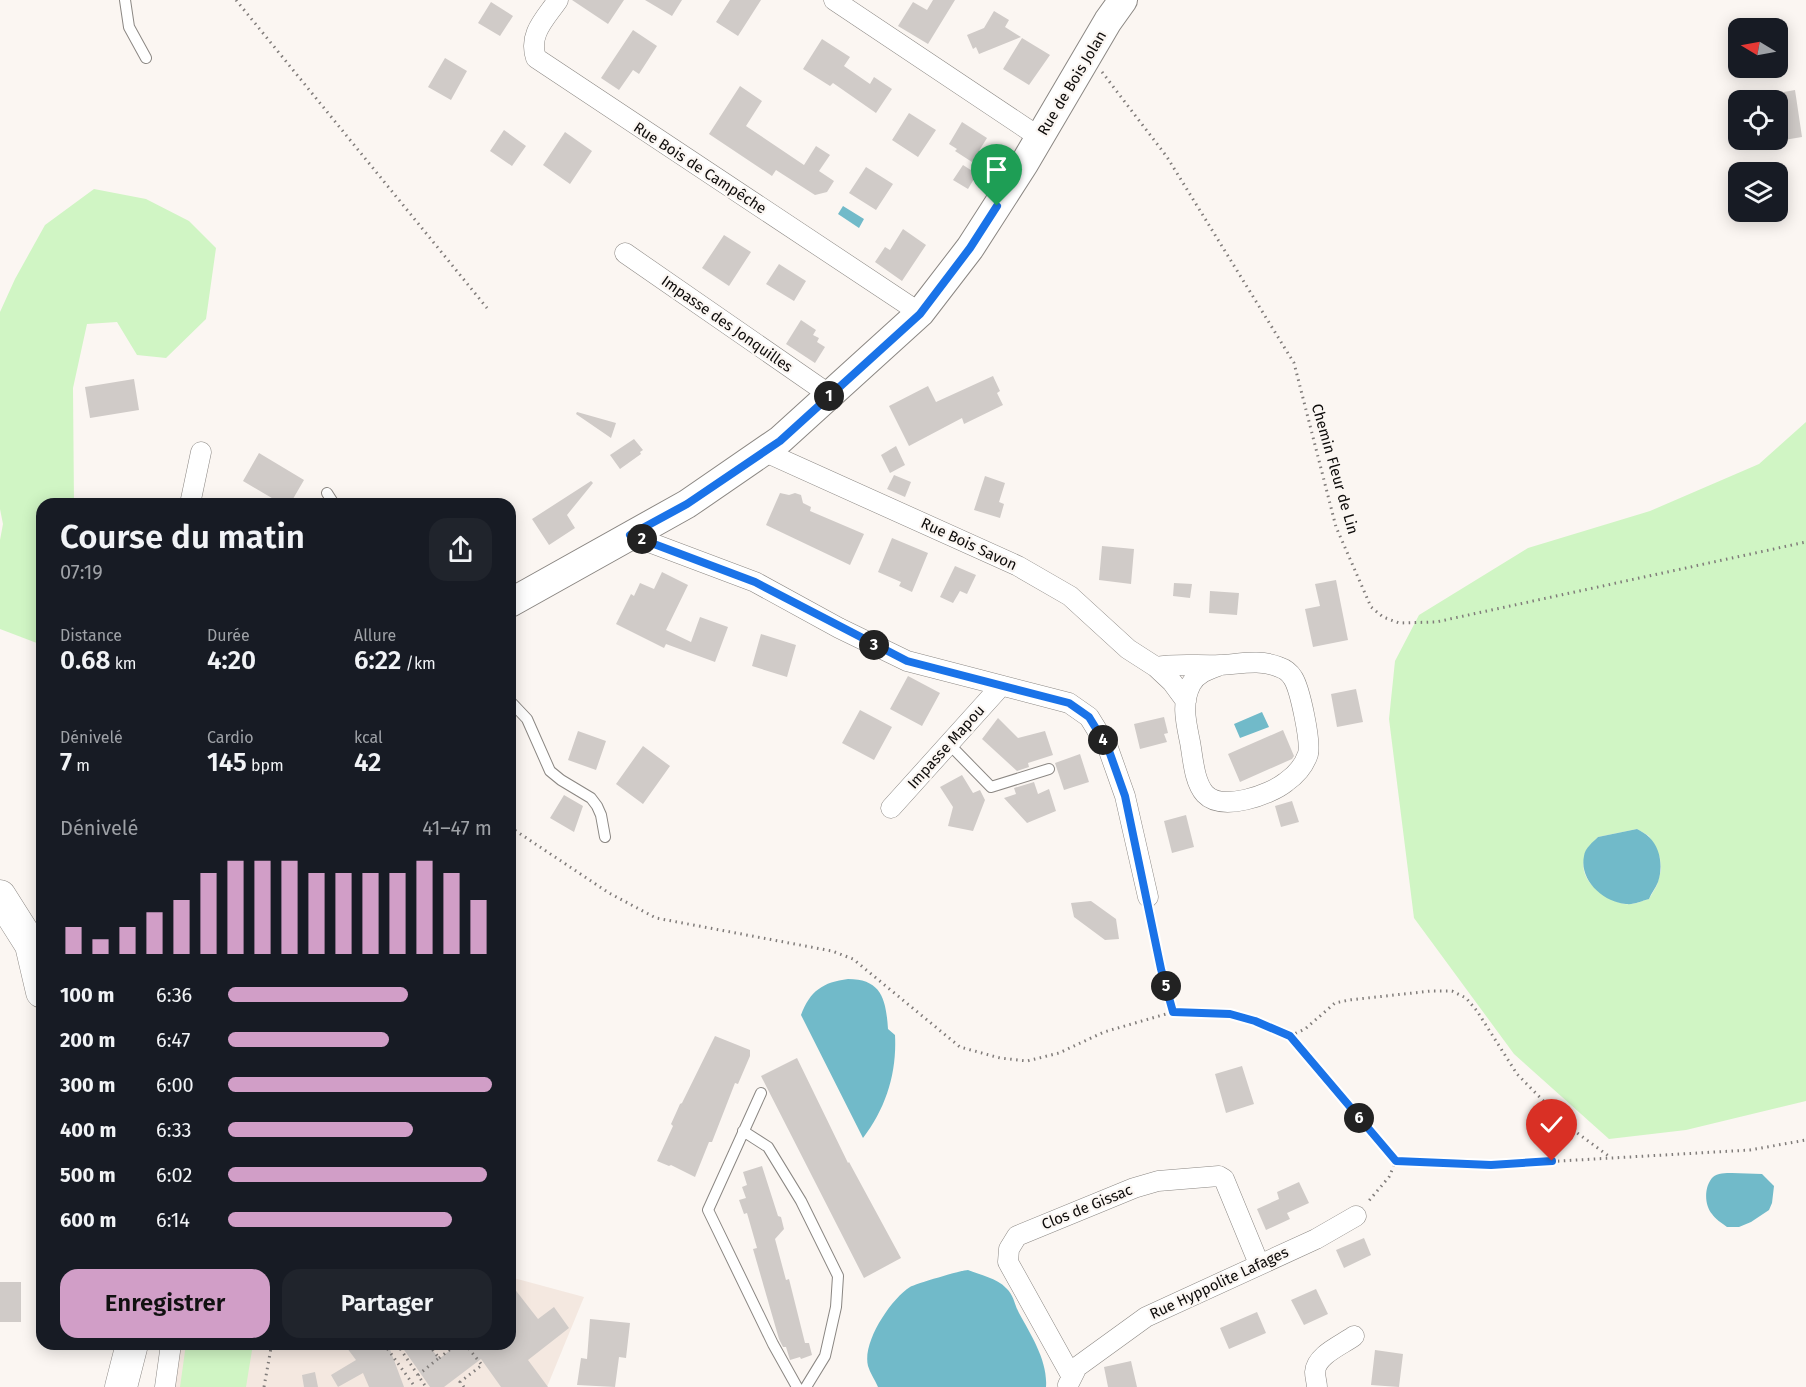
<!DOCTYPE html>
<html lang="fr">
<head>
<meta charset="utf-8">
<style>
  :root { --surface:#171b24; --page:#20242c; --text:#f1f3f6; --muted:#9ea1a6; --accent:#d19ec7 }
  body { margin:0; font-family:"Fira Sans",sans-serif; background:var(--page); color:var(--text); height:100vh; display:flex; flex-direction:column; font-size:22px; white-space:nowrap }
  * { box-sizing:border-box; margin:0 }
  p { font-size:20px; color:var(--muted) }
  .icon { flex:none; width:33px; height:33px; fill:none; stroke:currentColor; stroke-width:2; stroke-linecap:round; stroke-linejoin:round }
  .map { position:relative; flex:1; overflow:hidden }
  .side { position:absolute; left:36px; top:498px; width:480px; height:852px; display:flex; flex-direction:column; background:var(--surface); border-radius:18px; box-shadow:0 3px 15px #0003 }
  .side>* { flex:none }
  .needle { width:39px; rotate:280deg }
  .tools { position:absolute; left:1728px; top:18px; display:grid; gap:12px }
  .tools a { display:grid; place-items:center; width:60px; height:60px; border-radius:12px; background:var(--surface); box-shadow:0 3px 15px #0003; font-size:30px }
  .pin { position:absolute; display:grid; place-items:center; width:51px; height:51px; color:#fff; margin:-62px -26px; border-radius:50% 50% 50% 0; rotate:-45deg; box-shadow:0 0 6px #0007 }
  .pin .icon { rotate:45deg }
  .km { position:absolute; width:30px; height:30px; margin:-15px; border-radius:50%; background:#222; color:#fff; font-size:16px; line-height:30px; text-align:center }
  .round { display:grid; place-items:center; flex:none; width:63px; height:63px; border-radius:18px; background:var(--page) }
  .headline { display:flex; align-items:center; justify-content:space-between; height:102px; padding:0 24px }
  h1 { font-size:33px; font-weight:600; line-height:45px }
  .stats { display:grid; grid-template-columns:repeat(3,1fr); gap:9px; height:102px; padding:6px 24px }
  .stats div { display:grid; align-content:center }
  .stats b { font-size:26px; font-weight:600 }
  .stats small { font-size:16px; font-weight:400 }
  .stats p { font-size:16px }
  .chart { height:168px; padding:12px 24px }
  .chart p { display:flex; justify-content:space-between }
  .chart svg { width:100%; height:108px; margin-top:6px; stroke:var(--accent); stroke-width:6 }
  .button { display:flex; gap:12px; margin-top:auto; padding:12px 24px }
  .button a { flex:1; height:69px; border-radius:18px; background:var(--accent); color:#111; font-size:24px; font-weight:600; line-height:69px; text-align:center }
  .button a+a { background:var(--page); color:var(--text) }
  ul { padding:0 24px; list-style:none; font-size:20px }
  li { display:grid; grid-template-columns:96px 72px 1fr; align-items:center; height:45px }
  li i { height:15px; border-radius:8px; background:var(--accent) }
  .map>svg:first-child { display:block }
  .built { fill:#f4e8e0 }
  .green { fill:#d0f5c4; fill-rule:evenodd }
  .water { fill:#71bac9 }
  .building { fill:#d0cbc8 }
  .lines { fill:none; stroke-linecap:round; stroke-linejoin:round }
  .lane-casing { stroke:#8b8783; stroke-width:12 }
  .street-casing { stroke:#8b8783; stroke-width:21 }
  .secondary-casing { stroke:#8b8783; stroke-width:30 }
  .primary-casing { stroke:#8b8783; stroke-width:33 }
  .path { stroke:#807c7a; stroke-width:3; stroke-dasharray:1.5 4.5; stroke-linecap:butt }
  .lane { stroke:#fff; stroke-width:10 }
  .street { stroke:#fff; stroke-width:20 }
  .secondary { stroke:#fff; stroke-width:28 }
  .primary { stroke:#fff; stroke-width:32 }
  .route-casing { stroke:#fff; stroke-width:12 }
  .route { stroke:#1a73e8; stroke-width:8 }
  .labels { text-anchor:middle; stroke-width:4.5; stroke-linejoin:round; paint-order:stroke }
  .street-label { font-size:15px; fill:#0d0b0a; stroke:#fbf6f2 }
</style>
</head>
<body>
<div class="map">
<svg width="1806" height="1387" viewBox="0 0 1806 1387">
  <rect width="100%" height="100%" fill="#fbf6f2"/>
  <path class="built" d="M510,1277l74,20 -37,90h-373l6,-43h330z"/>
  <path class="green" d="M94,189l52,10 43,22 27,27 -10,71 -40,39 -29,-3 -20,-33 -30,2 -14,64 1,116h-32v141l-42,-16v-89l3,-16 -3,-15v-197l15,-33 30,-54z
    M1806,422v679l-120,29 -77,9 -95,-85 -100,-136 -25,-199 6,-58 24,-46 109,-67 122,-37 109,-47zM1637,829l12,7 11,22 1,12 -4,15 -8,14c-6,1 -12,5 -19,5 -8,1 -15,-3 -22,-7 -28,-15 -33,-37 -10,-60z
    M186,1344h67l-7,43h-66z"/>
  <path class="water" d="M843,206l21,13 -5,9 -21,-14z
    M1262,712l7,15 -29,11 -6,-14z
    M1637,829c4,2 9,5 12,8 12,11 14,31 9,45 -2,6 -7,11 -9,17 -8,2 -15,6 -23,5 -23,-2 -47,-24 -42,-48 1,-8 9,-14 14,-19z
    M848,979c34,0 38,21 40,50l7,6c2,38 -9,73 -32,103l-62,-123c9,-24 22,-33 47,-36z
    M1732,1173l30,1 12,12 -2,17 -3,7 -18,12 -12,5h-12c-5,-4 -12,-8 -15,-13 -8,-9 -8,-28 1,-37 4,-4 13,-4 19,-4z
    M968,1270c12,5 29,8 38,18 8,7 8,16 13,25 12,22 29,48 27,74h-168c-3,-7 -8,-14 -10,-21 -6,-24 23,-67 42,-79 5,-3 52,-17 58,-17z"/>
  <path class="building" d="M572,0h52l-16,24z
    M645,0h37l-10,16z
    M730,0h31l-23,36 -22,-14z
    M933,0h22l-27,44 -30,-18 15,-24 14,8z
    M491,2l22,14 -13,20 -22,-13z
    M994,11l15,9 -4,7 16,10 -42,17 -3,-7 -3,2 -6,-14 17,-7z
    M633,30l24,16 -18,28 -6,-4 -14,20 -18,-12z
    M1022,38l28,17 -21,30 -26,-16z
    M822,39l28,18 -6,9 26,18 4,-7 18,12 -16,24 -43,-30 -3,3 -27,-17z
    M445,58l22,13 -16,29 -23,-13z
    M740,86l22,15 -16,25 58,39 12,-19 14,9 -11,16 15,10 -7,11 -12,3 -39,-25 -4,6 -63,-42z
    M1795,90l7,47 -24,4v-48z
    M909,113l27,17 -18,27 -26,-17z
    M962,122l25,16 -15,24 -17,-11 2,-2 -8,-5z
    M504,130l22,16 -14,20 -22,-15z
    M565,132l27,19 -22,33 -27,-19z
    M963,165l14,9 -9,15 -15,-9z
    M866,167l27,17 -17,26 -27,-17z
    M903,229l23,16 -24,36 -27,-19 10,-15 5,3z
    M724,235l27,17 -22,34 -27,-18z
    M779,264l27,17 -12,20 -28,-17z
    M801,320l15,10 -3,5 6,3 -2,4 8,5 -10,16 -29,-19z
    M993,376l7,15 -3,2 6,12 -39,19 -2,-6 -53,28 -20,-40 39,-20 8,16z
    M134,379l5,31 -49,8 -5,-31z
    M577,412l39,11 -5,15 -35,-24z
    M634,439l9,11 -3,2 1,2 -21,15 -10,-14z
    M896,446l9,19 -15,8 -9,-18z
    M259,453l45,27 -14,24h-8l-39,-23z
    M894,475l17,7 -6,15 -18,-8z
    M985,476l20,7 -6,19 5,2 -4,14 -26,-8z
    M591,481l2,2 -26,32 8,13 -26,17 -17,-26z
    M780,493l9,2 6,-2 6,2 2,8 8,4 -1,4 54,23 -14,31 -84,-40z
    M892,538l36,15 -16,39 -13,-6 2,-4 -23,-10z
    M1102,546l32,3 -3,35 -32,-4z
    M955,566l21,9 -9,19 -7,-3 -7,12 -13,-6z
    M662,572l26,13 -22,45 25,12 9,-25 28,10 -13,35 -49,-18 -2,4 -48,-24 15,-30 3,2 6,-13 14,6z
    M1336,580l12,60 -35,7 -8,-38 15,-3 -5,-22z
    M1174,583l18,1 -2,14 -17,-2z
    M1210,591l29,2 -2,22 -28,-2z
    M761,634l35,11 -9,32 -35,-11z
    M908,676l32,17 -18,33 -32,-17z
    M1356,689l7,33 -26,5 -6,-33z
    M860,710l32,17 -18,33 -32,-17z
    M1164,717l4,16 -4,1 3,8 -27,7 -6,-25z
    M998,718l20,20 27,-7 8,24 -25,8 1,4 -12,4 -35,-32z
    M1283,730l11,26 -2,3 -52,23 -12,-28z
    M578,731l28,10 -10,29 -28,-10z
    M643,746l27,20 -27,38 -27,-20z
    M1080,754l9,28 -25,8 -9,-27z
    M962,775l11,18 7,-3 5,10 -12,31 -25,-5 5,-19 -13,-20z
    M1034,782l4,12 11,-5 7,22 -29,12 -23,-25 12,-4 -2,-6z
    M564,795l19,11 -9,26 -24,-14z
    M1292,801l7,21 -18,5 -6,-21z
    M1186,815l8,32 -22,6 -8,-32z
    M1091,901l25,18 3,20 -14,1 -31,-23 -3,-14z
    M715,1036l35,14v6l-12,28 -3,-1 -23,59h-3l-14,35 -24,-12 -2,1 -12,-5 16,-35 -2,-2 5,-11 4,-9 2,-1z
    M797,1058l51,105 1,-1 52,96 -37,20 -103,-202z
    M1242,1066l12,38 -28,9 -11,-39z
    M762,1166l16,50 3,1 3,12 -9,10 11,41 3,-1 16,64h4l3,12 -11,4 -1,-2 -10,3 -4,-13h-3l-4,-8 -26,-90 4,-1 -10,-35 -3,1 -5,-14 7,-2 -4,-11 5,-2 -4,-13z
    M1299,1182l10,21 -22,10 3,6 -24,11 -9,-21 22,-10 -2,-7z
    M1364,1238l7,17 -27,13 -8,-18z
    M0,1282h21v40h-21z
    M510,1283l28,36 16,-12 15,21 -41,32 20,27h-47l-20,-28 -37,28h-14l-30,-43h28l11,15 19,-15 6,6 7,-6h39z
    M1316,1289l12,25 -24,11 -13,-25z
    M1257,1312l9,21 -37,16 -9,-21z
    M590,1319l40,4 -4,35 -7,-1 -4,30 -38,-2 4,-27 6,1z
    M344,1344h44l16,43h-35l-6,-14 -25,14 -7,-12 25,-15z
    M1375,1350l28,4 -4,33 -28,-2z
    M1131,1361l6,26h-29l-4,-20z
    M315,1372l3,15h-14l-2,-12z"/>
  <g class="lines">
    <g class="lane-casing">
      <path id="lane" d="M125,0l4,27 17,31
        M327,493l7,11
        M510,701l17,18 23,52 11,9 30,18 6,8 4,9 4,22
        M949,744l42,43 58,-18
        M761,1093l-53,117 65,134 24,43
        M743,1131l25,16 33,54 37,75 -2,31 -11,49 -19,31"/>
    </g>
    <g class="street-casing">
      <path id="street" d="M558,0c-13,19 -30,34 -22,58l384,255
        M834,0l205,137
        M625,253l205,142
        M763,451l255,115 52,30 58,53 28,18 16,15 14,19
        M190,504l11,-52
        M630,535l125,47 84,46 68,33 162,42 20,14 19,31 17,48 23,101
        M1156,667c21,-4 43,-1 64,-2 20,-1 40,-6 59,2 6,2 11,6 14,11 7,11 18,63 15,76 -4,12 -12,21 -22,28 -16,13 -64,30 -81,12 -11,-12 -12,-36 -15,-52 -4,-20 -9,-39 1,-58 7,-12 19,-15 30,-19
        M891,808l110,-122
        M1072,1377l-64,-115 1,-13 8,-13 117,-48 24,-7 61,-5 5,3 35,85
        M1068,1385l9,-18 69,-50 170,-78 40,-23
        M165,1387l6,-43
        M1317,1387c0,-4 -2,-10 -2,-15 1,-17 27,-27 39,-36"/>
    </g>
    <g class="secondary-casing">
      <path id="secondary" d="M510,603l177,-99 93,-64 140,-127 50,-65 54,-84 84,-143 15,-21"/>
    </g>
    <g class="primary-casing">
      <path id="primary" d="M0,896l31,49 11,13
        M31,945l11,47
        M121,1387l11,-43"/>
    </g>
    <path class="path" d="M236,0l251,308
      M1102,72l65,85 127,206 42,164 35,80 12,10 16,6 37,-1 370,-80
      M510,827l99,66 47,25 176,33 21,8 107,88 40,11 27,3 32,-8 45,-21 69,-20
      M1151,914l10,55 12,43 57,2 25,7 35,15 106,125 -7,16 -22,26
      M1290,1036l15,-7 30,-26 14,-3 82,-9h21l14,7 11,13 40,63 52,53 41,30
      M1396,1161l95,4 259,-15 56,-10
      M384,1344l31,43
      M397,1344l29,43
      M439,1358l18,-14
      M418,1375l21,-17 -11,-14
      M264,1387l7,-39 3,-4
      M464,1387l-4,-5 22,-17 -17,-21"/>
    <use href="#lane" class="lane"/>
    <use href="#street" class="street"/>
    <use href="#secondary" class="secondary"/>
    <use href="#primary" class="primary"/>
  </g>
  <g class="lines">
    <g class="route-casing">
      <path id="route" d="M997,206l-27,42 -50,66 -140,127 -93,63 -57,31 125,47 152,79 162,42 20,14 19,31 17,48 36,173 12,43 57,2 25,7 35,15 106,125 95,4 61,-4"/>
    </g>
    <use href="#route" class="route"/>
  </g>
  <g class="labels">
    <g class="street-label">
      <text transform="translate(1072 83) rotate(-59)" y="5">Rue de Bois Jolan</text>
      <text transform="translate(700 168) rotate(33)" y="5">Rue Bois de Campêche</text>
      <text transform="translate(727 324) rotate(35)" y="5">Impasse des Jonquilles</text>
      <text transform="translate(1335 469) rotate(74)" y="5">Chemin Fleur de Lin</text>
      <text transform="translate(969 544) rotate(25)" y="5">Rue Bois Savon</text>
      <text transform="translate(946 747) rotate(-48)" y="5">Impasse Mapou</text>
      <text transform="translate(1087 1207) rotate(-22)" y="5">Clos de Gissac</text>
      <text transform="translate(1219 1283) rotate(-25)" y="5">Rue Hyppolite Lafages</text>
    </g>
  </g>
</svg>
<div class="tools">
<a><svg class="needle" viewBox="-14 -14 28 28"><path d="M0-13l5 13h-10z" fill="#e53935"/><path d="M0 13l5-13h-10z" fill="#9ea1a6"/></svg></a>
<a><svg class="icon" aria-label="locate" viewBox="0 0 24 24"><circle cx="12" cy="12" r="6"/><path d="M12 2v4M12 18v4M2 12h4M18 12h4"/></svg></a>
<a><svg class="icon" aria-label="layers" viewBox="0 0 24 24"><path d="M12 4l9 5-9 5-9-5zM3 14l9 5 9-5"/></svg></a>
</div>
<div class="pin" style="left:997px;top:206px;background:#1e9e55"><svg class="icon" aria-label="arrive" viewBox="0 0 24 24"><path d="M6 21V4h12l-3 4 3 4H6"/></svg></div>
<div class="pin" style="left:1552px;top:1161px;background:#d93025"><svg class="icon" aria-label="check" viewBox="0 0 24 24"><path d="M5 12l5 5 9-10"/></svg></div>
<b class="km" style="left:829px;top:396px">1</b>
<b class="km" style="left:642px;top:539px">2</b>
<b class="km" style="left:874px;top:645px">3</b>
<b class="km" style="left:1103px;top:740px">4</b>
<b class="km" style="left:1166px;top:986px">5</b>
<b class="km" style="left:1359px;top:1118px">6</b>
<section class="side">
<div class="headline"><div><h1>Course du matin</h1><p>07:19</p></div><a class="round"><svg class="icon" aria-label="share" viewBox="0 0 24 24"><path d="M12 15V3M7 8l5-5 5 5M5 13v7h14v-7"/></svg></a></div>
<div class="stats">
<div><p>Distance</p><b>0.68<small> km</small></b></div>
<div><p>Durée</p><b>4:20</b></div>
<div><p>Allure</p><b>6:22<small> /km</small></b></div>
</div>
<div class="stats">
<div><p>Dénivelé</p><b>7<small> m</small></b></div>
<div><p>Cardio</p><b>145<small> bpm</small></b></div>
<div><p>kcal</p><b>42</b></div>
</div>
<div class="chart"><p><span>Dénivelé</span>41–47 m</p>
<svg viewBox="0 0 160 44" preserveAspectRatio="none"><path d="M5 44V33M15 44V38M25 44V33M35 44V27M45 44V22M55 44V11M65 44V6M75 44V6M85 44V6M95 44V11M105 44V11M115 44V11M125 44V11M135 44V6M145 44V11M155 44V22"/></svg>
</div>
<ul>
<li><b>100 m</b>6:36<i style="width:68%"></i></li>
<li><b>200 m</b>6:47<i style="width:61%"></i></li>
<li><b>300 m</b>6:00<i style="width:100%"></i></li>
<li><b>400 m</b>6:33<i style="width:70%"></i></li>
<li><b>500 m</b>6:02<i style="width:98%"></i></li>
<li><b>600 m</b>6:14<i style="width:85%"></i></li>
</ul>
<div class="button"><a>Enregistrer</a><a>Partager</a></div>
</section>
</div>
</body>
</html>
